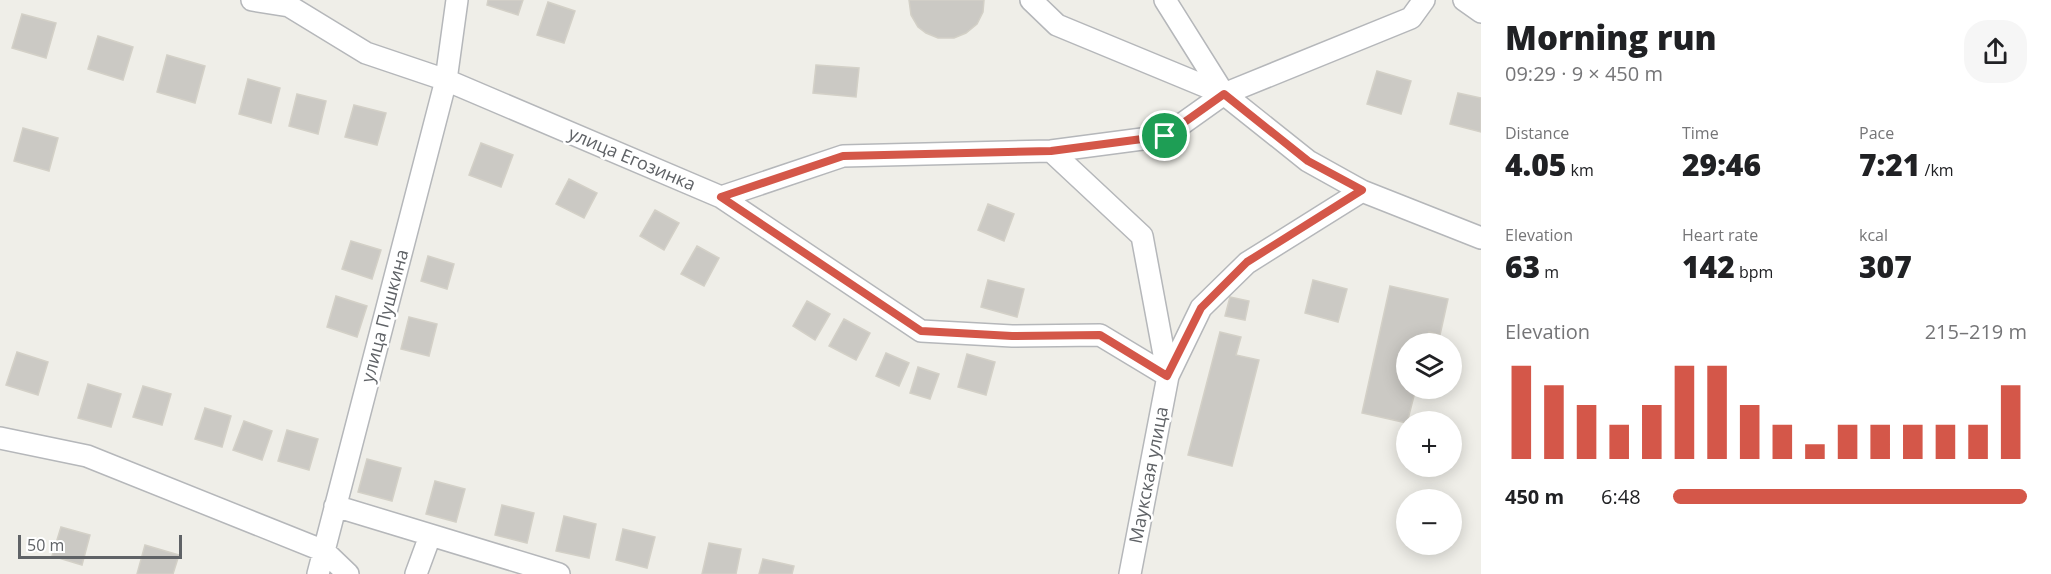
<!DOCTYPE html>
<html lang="en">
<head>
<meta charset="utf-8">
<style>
  :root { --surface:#fff; --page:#f6f6f6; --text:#202124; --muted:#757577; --accent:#d45749 }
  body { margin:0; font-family:"Open Sans",sans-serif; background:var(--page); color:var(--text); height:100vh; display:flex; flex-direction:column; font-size:22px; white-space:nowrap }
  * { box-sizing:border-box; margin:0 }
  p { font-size:20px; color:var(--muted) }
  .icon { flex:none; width:33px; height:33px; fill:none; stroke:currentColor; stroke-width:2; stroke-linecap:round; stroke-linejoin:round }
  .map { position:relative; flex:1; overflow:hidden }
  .panel { display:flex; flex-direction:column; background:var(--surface); width:570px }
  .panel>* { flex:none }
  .tools { position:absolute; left:1396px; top:333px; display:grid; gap:12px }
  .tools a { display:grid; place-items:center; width:66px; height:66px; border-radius:50%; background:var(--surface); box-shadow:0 3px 15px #0003; font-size:30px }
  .scale { position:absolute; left:18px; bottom:15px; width:164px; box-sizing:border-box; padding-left:6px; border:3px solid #5f6266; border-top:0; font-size:16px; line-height:21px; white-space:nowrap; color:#5f6266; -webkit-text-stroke:4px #fff; paint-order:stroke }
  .pin { position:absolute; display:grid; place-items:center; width:51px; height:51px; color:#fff; margin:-26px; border:3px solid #fff; border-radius:50%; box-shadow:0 2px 6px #0007 }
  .round { display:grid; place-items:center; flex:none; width:63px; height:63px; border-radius:24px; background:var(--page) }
  .headline { display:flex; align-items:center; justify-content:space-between; height:102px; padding:0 24px }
  h1 { font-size:33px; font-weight:800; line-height:45px }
  .figures { display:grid; grid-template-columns:repeat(3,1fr); gap:9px; height:102px; padding:6px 24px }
  .figures div { display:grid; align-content:center }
  .figures b { font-size:30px; font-weight:800 }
  .figures small { font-size:16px; font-weight:400 }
  .figures p { font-size:16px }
  .chart { height:168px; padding:12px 24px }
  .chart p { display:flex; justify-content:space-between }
  .chart svg { width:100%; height:108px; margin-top:6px; stroke:var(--accent); stroke-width:6 }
  ul { padding:0 24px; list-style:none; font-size:20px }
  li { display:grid; grid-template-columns:96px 72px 1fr; align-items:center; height:45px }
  li i { height:15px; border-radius:8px; background:var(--accent) }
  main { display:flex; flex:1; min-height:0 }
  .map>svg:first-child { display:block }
  .building { fill:#cbc9c4; stroke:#d3d0c7; stroke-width:1.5 }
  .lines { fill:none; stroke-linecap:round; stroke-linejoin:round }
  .minor-casing { stroke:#b5b7ba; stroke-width:24 }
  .minor { stroke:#fff; stroke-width:21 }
  .route-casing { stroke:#fff; stroke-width:12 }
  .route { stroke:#d45749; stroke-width:8 }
  .labels { text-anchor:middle; stroke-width:5; stroke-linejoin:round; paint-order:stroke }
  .street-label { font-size:18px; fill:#5f6266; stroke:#fff }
</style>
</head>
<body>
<main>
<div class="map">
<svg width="1481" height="574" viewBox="0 0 1481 574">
  <rect width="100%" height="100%" fill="#efeee8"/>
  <path class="building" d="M488,0h35l-5,15 -31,-10z
    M909,0h75l-1,12 -6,12 -11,9 -12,5h-16l-12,-5 -8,-6 -7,-12z
    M548,2l27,9 -11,32 -27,-8z
    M22,14l34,9 -10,35 -34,-10z
    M98,36l35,11 -10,33 -35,-11z
    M167,55l38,11 -10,37 -38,-11z
    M816,65l43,3 -3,29 -43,-4z
    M1377,71l34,10 -10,33 -34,-10z
    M248,79l32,9 -9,35 -32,-9z
    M1458,93l23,5v34l-31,-8z
    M297,94l29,7 -8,33 -29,-8z
    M354,105l32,8 -9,32 -32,-8z
    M23,128l35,10 -9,33 -35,-10z
    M481,143l32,12 -12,32 -32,-12z
    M569,179l28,14 -13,25 -28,-14z
    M988,204l26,10 -10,27 -26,-11z
    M655,210l24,13 -15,27 -24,-14z
    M351,241l30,9 -9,29 -30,-10z
    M697,246l22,12 -15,28 -23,-12z
    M428,256l26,8 -7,25 -26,-8z
    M988,280l36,9 -7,28 -36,-10z
    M1313,280l34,9 -9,33 -33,-9z
    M1390,286l58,13 -8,36 -11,-3 -3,12h-19v44h9l-9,35 -45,-10z
    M336,296l31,10 -10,31 -30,-10z
    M1230,297l19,4 -4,19 -20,-4z
    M807,301l23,13 -15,26 -22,-14z
    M409,317l28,7 -8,32 -28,-7z
    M844,319l26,14 -14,27 -27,-14z
    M1220,332l21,5 -5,18 23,5 -27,106 -44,-11z
    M17,352l31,10 -10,33 -32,-10z
    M886,353l23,10 -10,23 -23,-10z
    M967,354l28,8 -9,33 -28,-8z
    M918,367l21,7 -9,25 -20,-6z
    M88,384l33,10 -10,33 -33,-9z
    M143,386l28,8 -9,31 -29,-8z
    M205,408l26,8 -9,31 -27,-8z
    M244,421l28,10 -10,29 -29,-10z
    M287,430l31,9 -9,31 -31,-9z
    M367,459l34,9 -9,33 -34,-9z
    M435,481l30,8 -9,33 -30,-8z
    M502,505l32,8 -7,30 -32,-8z
    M564,516l32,8 -7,34 -33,-7z
    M61,527l29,8 -8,30 -30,-9z
    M623,529l32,8 -8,31 -31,-8z
    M709,543l32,6 -5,25h-34z
    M145,545l34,10 -6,19h-36z
    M763,559l31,7 -2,8h-33z"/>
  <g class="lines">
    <g class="minor-casing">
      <path id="minor" d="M252,0l37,6 77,47 80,27 275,117 200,134 91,5 88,-1 68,41
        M1031,0l26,25 167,69 187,-76 13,-18
        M1165,0l59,94
        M1464,0l17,12
        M1051,151l91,85 26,140
        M721,197l122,-41 208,-5 114,-15 59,-42 84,67 54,30
        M0,438l87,18 237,95 24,23
        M335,506l224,68
        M318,574l128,-494 11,-80
        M416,574l14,-38
        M1130,574l38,-198 33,-68 46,-45 115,-72 119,47"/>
    </g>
    <use href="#minor" class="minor"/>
  </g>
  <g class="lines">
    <g class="route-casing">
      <path id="route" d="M1224,94l84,67 54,29 -115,72 -46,46 -34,68 -67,-41 -88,1 -91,-5 -200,-134 122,-41 208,-5 114,-15z"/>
    </g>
    <use href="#route" class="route"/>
  </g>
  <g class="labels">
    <g class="street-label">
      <text transform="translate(632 159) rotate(23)" y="6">улица Егозинка</text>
      <text transform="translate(385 316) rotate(-75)" y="6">улица Пушкина</text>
      <text transform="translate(1149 475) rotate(-79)" y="6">Маукская улица</text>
    </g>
  </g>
</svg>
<div class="tools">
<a><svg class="icon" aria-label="layers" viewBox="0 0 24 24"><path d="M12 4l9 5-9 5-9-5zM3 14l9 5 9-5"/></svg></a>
<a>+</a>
<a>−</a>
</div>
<div class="scale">50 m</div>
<div class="pin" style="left:1165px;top:136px;background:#1e9e55"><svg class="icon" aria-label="arrive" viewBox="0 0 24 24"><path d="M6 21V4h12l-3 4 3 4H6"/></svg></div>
</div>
<section class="panel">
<div class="headline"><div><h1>Morning run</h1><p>09:29 · 9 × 450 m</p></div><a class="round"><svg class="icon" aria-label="share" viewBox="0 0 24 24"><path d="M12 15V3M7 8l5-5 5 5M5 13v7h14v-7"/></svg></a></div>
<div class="figures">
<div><p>Distance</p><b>4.05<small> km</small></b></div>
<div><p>Time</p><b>29:46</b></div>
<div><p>Pace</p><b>7:21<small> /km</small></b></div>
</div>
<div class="figures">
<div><p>Elevation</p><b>63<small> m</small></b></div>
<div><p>Heart rate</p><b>142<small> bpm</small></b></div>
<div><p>kcal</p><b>307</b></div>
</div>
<div class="chart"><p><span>Elevation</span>215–219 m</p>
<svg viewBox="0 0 160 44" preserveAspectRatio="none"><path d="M5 44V6M15 44V14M25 44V22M35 44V30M45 44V22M55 44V6M65 44V6M75 44V22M85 44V30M95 44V38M105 44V30M115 44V30M125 44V30M135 44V30M145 44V30M155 44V14"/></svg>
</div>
<ul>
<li><b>450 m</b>6:48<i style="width:100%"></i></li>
</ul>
</section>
</main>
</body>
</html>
